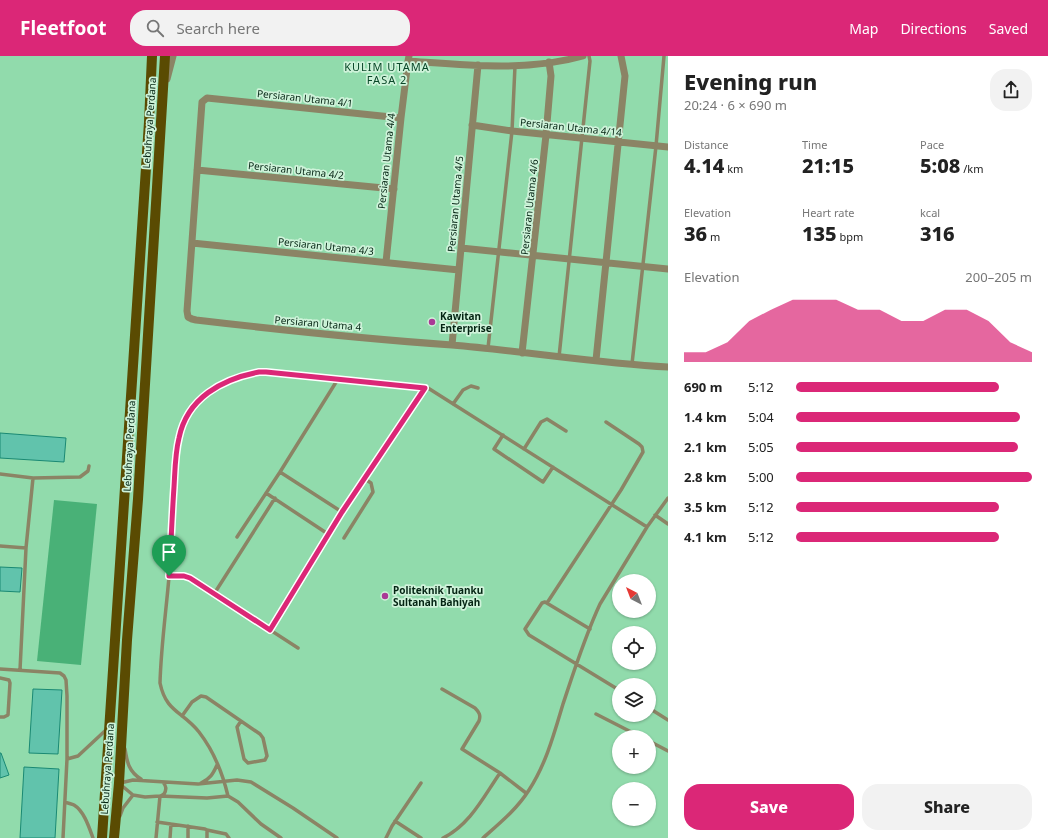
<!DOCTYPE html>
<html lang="en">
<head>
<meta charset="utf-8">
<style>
  :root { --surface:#fff; --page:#f2f2f2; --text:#222; --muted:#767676; --accent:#db2777 }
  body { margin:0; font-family:"Noto Sans",sans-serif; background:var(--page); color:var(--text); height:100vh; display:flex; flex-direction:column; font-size:15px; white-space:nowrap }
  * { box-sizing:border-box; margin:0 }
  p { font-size:13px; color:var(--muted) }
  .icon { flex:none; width:22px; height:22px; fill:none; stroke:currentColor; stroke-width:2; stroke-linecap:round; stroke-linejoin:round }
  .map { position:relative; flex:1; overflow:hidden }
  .side { display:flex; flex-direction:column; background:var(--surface); width:380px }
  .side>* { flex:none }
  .needle { width:26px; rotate:318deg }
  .controls { position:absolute; left:612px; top:518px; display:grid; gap:8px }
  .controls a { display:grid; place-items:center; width:44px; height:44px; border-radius:50%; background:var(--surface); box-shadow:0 1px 3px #0004; font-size:20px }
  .pin { position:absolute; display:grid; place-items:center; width:34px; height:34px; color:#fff; margin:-41px -17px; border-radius:50% 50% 50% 0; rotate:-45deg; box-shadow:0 0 4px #0007 }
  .pin .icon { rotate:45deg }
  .round { display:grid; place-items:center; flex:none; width:42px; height:42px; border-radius:16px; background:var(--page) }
  .summary { display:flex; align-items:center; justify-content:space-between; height:68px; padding:0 16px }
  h1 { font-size:22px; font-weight:800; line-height:30px }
  .figures { display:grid; grid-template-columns:repeat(3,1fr); gap:6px; height:68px; padding:4px 16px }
  .figures div { display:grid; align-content:center }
  .figures b { font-size:20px; font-weight:800 }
  .figures small { font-size:11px; font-weight:400 }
  .figures p { font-size:11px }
  .chart { height:112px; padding:8px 16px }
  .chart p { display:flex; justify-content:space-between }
  .chart svg { width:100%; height:72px; margin-top:4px; fill:var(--accent); opacity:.7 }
  .action { display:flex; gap:8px; margin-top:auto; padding:8px 16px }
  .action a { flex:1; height:46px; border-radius:16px; background:var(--accent); color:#fff; font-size:16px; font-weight:800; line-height:46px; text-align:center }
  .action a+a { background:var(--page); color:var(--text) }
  ul { padding:0 16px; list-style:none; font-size:13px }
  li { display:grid; grid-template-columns:64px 48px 1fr; align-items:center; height:30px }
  li i { height:10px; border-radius:5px; background:var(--accent) }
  header { display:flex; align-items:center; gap:24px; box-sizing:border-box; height:56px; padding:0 20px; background:var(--accent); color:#fff }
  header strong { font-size:19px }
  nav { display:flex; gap:22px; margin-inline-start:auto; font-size:14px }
  .search { width:280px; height:36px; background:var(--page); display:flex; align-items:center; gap:10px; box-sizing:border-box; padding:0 14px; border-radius:16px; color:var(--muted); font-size:15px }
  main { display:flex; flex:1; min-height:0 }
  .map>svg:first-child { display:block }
  .green { fill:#49b177 }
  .building { fill:#61c3ac; stroke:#1a8973 }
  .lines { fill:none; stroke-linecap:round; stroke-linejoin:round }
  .service { stroke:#8b8465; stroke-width:3.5 }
  .minor { stroke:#8b8465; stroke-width:7 }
  .primary { stroke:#5a4b02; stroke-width:10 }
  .route-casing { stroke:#fff; stroke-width:8 }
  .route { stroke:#db2777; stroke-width:5 }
  .poi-dot { fill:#aa3996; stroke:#cff3da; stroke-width:1.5 }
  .labels { text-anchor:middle; stroke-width:3.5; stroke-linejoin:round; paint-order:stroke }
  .street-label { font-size:10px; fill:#042413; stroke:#cff3da }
  .poi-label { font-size:10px; font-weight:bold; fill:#042413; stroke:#cff3da; text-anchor:start }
  .neighbourhood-label { font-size:11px; letter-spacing:1px; fill:#094728; stroke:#cff3da }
</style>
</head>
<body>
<header>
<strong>Fleetfoot</strong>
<div class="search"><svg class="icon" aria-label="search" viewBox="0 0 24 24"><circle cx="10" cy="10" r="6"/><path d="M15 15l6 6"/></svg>Search here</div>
<nav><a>Map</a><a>Directions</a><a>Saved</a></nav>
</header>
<main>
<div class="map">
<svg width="668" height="782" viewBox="0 0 668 782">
  <rect width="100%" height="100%" fill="#91dbac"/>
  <path class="green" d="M54,444l43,4 -16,161 -44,-4z"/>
  <path class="building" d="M0,377l66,5 -2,24 -64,-4z
    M0,511l22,1 -2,24 -20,-1z
    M33,633l29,1 -4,64 -29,-1z
    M0,697h1l8,22 -9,3z
    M24,711l35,2 -4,69h-35z"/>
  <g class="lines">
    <path class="service" d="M488,292l24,-217 3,-65
      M559,301l31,-296 -1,-5
      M632,308l24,-218 8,-90
      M453,348l10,-14 8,-4 7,2
      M503,379l-9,14 49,33 10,-15
      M524,393l17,-27 6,-3 19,12
      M280,416l62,40
      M0,418l33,4 47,-1 8,-6 1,-5
      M266,437l62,41
      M655,459l13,9
      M237,481l43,-65 58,-93
      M344,482l29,-46 -2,-9 -6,-4
      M0,490l26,2
      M169,520h15l6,2 108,70
      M214,538l61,-96
      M547,547l74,-113 22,-38 -1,-5 -3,-3 -33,-22
      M590,573l-45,-27 -3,1 -17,26 4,6 90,55
      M269,574l73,-118 83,-124
      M0,613l60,4 4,3 2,4 1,16v63l-4,79
      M20,614l6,-122 7,-70
      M0,622l9,2 1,3 -2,32 -4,2h-4
      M442,633l33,19c4,4 6,7 4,13l-17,28 38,24 26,20
      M649,652l19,12
      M596,658l45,23
      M182,660l10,-14 9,-6 5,1 54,37 3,4 4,18 -2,4 -17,3 -4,-4 -7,-32 4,-6
      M649,685l19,10
      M125,693c2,13 4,23 16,30
      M67,703l11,-3 29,-27
      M120,727l13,-3 65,4 39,-4 14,2 42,26 44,30
      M201,727c9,-4 12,-9 16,-18
      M121,729l12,10 12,2 15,-1 47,2 21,-2
      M161,740l3,-2c3,-5 2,-8 -1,-12
      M65,746c2,1 7,2 9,3 10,6 15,22 19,33
      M120,760l3,-8 10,-13
      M395,765l26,17
      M157,766l48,7 2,1v8
      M207,774l19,4 3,4
      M156,782l4,-42
      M170,782l1,-14
      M188,782v-12
      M281,782l-20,-14 -23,-22 -10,-6c-5,-21 -15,-46 -29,-64 -17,-21 -33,-20 -39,-49 1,-36 6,-71 9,-106 3,-30 3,-61 5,-91 2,-25 1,-51 15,-73 17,-26 47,-39 77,-41l162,16 219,139
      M386,782l6,-12 29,-43
      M443,782c27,-13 41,-42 57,-65
      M483,782c17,-15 34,-29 46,-48 17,-26 25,-56 34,-86 11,-33 22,-68 37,-100l47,-77 21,-29"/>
    <path class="minor" d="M409,0l-1,5c57,4 119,11 175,-5
      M167,23l6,-23
      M401,62l-194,-20 -5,4 -15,209 1,6 4,2 4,1c85,10 170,19 256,25 72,6 144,18 216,22
      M472,69l40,6 156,16
      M197,114l197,19
      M192,187l267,27
      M461,192l207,21
      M386,206l15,-144 7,-57
      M452,289l26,-280
      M522,297l24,-218 5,-59 -2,-14
      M596,304l29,-284 -4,-20"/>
    <path class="primary" d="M102,782l47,-716 3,-66
      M114,782l5,-55 8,-143 11,-141 27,-443"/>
  </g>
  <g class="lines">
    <g class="route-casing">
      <path id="route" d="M259,316h7l159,16 -83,124 -72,118 -80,-52 -6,-2h-15c2,-30 3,-60 5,-89 1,-16 1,-33 5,-49 8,-40 43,-59 80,-66z"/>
    </g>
    <use href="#route" class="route"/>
  </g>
  <g class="poi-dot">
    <circle cx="432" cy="266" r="4"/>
    <circle cx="385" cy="540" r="4"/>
  </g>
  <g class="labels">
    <g class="street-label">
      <text transform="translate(305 42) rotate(6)" y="4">Persiaran Utama 4/1</text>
      <text transform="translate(149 67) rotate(-86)" y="4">Lebuhraya Perdana</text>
      <text transform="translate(571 71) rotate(6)" y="4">Persiaran Utama 4/14</text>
      <text transform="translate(386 105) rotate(-84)" y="4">Persiaran Utama 4/4</text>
      <text transform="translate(296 114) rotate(6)" y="4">Persiaran Utama 4/2</text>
      <text transform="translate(455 148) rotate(-85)" y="4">Persiaran Utama 4/5</text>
      <text transform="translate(529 151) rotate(-84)" y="4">Persiaran Utama 4/6</text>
      <text transform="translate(326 190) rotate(6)" y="4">Persiaran Utama 4/3</text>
      <text transform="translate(318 267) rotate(5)" y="4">Persiaran Utama 4</text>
      <text transform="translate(129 390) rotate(-87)" y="4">Lebuhraya Perdana</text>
      <text transform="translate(107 713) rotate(-86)" y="4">Lebuhraya Perdana</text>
    </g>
    <g class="poi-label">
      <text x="440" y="264">Kawitan<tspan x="440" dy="12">Enterprise</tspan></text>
      <text x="393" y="538">Politeknik Tuanku<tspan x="393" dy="12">Sultanah Bahiyah</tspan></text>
    </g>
    <g class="neighbourhood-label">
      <text x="387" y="15">KULIM UTAMA<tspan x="387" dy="13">FASA 2</tspan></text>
    </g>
  </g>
</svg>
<div class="controls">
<a><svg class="needle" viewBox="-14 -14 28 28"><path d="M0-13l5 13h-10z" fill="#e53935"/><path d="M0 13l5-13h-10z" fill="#767676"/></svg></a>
<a><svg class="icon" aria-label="locate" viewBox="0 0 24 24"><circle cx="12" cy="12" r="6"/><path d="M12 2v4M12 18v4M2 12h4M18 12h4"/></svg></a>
<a><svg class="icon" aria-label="layers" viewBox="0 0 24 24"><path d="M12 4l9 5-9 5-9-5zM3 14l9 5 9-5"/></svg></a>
<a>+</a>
<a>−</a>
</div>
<div class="pin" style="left:169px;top:520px;background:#1e9e55"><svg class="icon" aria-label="arrive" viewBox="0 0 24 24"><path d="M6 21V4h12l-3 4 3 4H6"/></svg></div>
</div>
<section class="side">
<div class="summary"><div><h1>Evening run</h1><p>20:24 · 6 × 690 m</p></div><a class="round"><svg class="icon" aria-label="share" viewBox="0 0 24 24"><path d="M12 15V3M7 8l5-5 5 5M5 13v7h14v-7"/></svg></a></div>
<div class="figures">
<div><p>Distance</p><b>4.14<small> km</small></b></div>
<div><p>Time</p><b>21:15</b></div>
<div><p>Pace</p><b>5:08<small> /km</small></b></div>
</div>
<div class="figures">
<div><p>Elevation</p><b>36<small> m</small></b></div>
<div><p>Heart rate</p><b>135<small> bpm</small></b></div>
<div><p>kcal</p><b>316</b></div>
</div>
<div class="chart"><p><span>Elevation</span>200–205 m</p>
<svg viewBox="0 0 160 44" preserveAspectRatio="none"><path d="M0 44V38L10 38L20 32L30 19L40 12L50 6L60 6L70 6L80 12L90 12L100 19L110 19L120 12L130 12L140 19L150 32L160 38V44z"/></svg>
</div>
<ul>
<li><b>690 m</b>5:12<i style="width:86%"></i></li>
<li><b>1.4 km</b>5:04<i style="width:95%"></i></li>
<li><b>2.1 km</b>5:05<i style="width:94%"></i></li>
<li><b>2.8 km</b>5:00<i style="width:100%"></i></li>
<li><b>3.5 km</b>5:12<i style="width:86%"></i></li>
<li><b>4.1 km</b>5:12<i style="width:86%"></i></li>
</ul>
<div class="action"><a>Save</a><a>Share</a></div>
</section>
</main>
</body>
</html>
